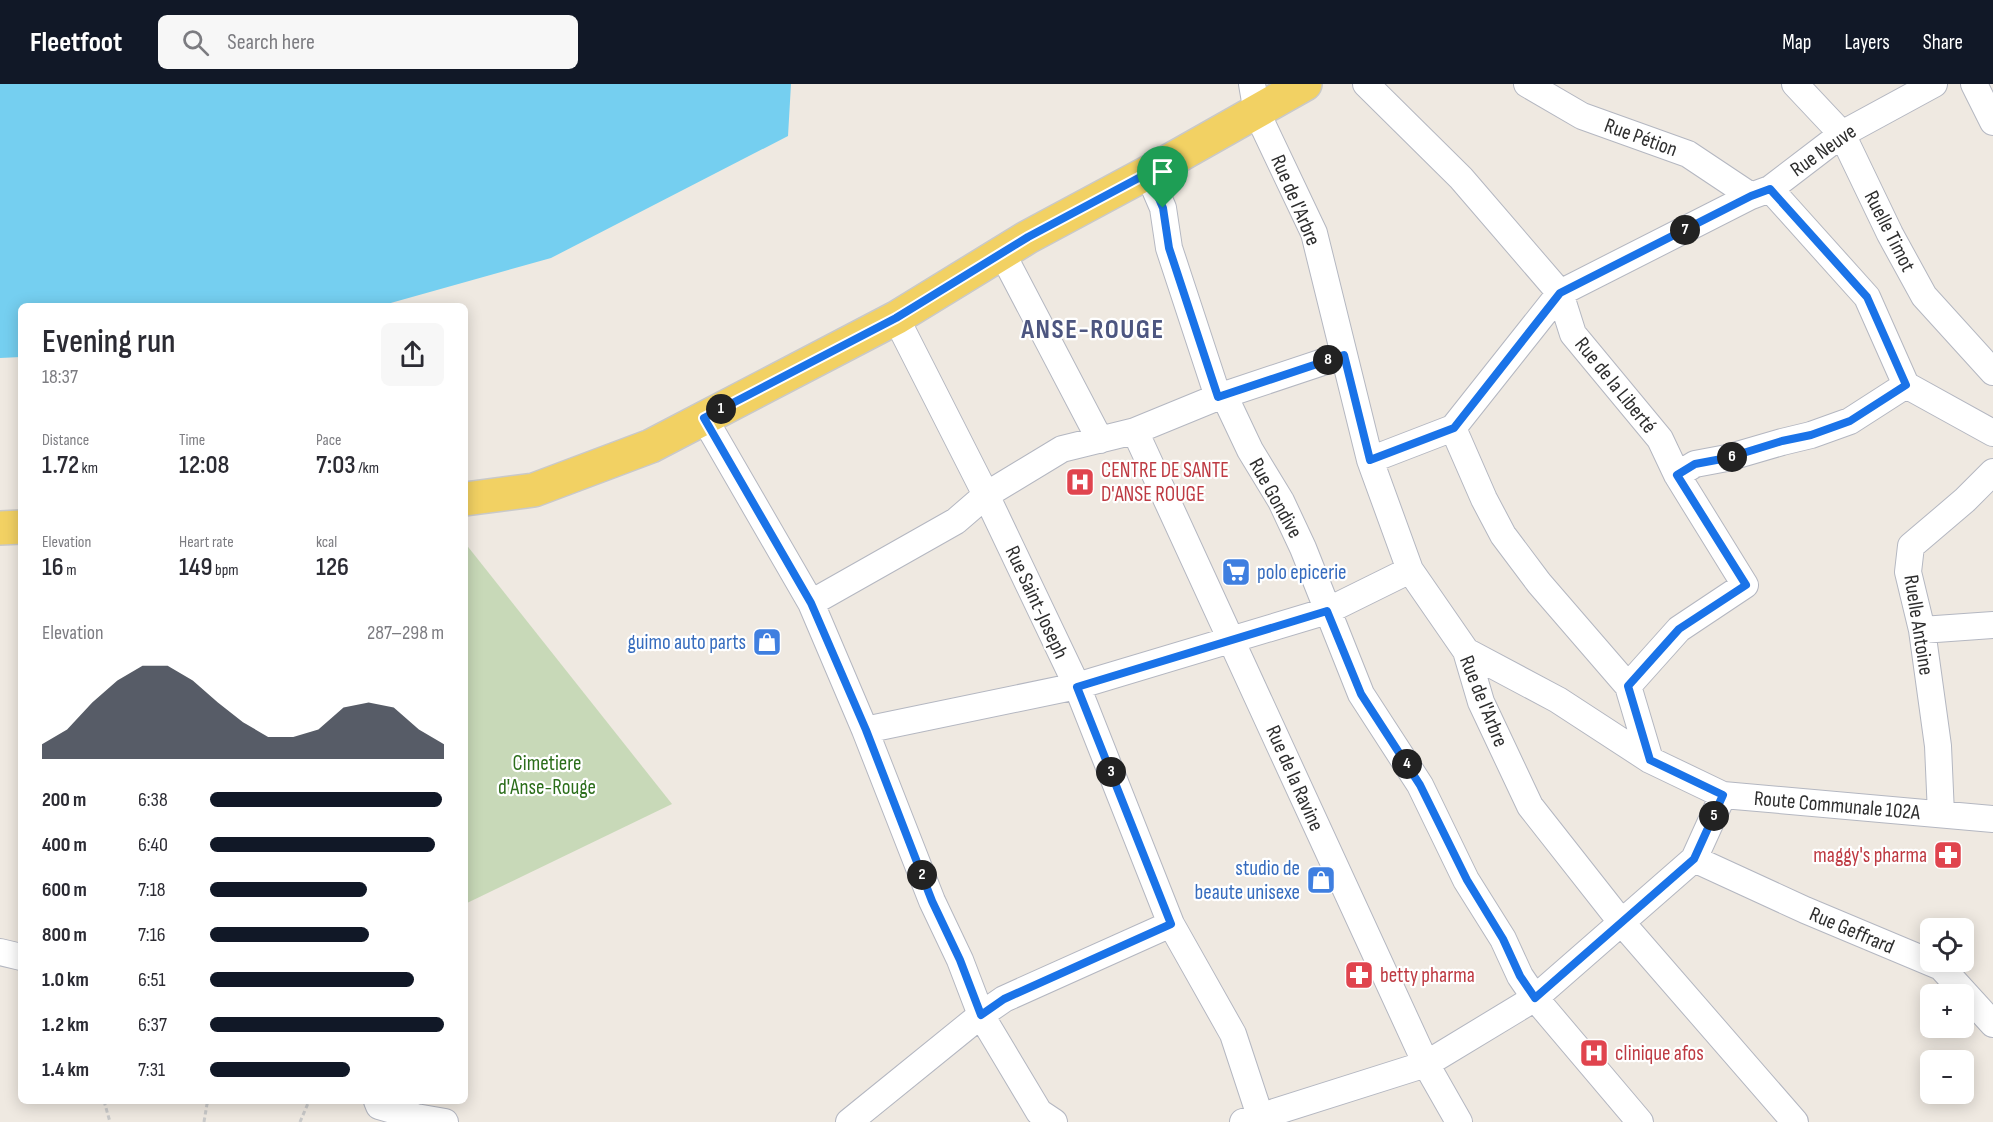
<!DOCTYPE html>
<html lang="en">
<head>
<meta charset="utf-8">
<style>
  :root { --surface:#fff; --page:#f7f7f7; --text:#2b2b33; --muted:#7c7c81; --accent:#111827 }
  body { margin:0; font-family:"Sofia Sans Condensed",sans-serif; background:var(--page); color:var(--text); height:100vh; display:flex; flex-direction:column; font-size:22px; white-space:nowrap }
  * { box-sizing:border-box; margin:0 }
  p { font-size:20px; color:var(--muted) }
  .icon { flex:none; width:33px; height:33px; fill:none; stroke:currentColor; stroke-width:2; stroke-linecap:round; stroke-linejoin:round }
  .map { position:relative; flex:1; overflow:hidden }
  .sheet { position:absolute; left:18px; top:219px; width:450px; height:801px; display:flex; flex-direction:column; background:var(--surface); border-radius:9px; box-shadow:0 3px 15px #0003 }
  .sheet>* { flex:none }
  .tools { position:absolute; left:1920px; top:834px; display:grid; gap:12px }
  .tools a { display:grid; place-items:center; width:54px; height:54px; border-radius:9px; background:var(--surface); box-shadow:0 3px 15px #0003; font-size:30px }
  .pin { position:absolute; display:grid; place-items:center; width:51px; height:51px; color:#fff; margin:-62px -26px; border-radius:50% 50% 50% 0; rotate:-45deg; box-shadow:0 0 6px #0007 }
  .pin .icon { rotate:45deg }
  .km { position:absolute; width:30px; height:30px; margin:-15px; border-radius:50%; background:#222; color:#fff; font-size:16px; line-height:30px; text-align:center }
  .round { display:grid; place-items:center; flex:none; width:63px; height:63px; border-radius:9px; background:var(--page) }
  .summary { display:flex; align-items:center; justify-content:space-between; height:102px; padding:0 24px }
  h1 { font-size:33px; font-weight:600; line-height:45px }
  .figures { display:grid; grid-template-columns:repeat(3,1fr); gap:9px; height:102px; padding:6px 24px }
  .figures div { display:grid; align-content:center }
  .figures b { font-size:26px; font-weight:600 }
  .figures small { font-size:16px; font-weight:400 }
  .figures p { font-size:16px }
  .chart { height:168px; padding:12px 24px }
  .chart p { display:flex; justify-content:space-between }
  .chart svg { width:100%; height:108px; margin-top:6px; fill:var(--accent); opacity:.7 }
  ul { padding:0 24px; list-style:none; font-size:20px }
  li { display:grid; grid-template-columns:96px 72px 1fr; align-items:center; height:45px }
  li i { height:15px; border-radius:8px; background:var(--accent) }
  header { display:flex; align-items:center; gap:36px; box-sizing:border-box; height:84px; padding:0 30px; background:var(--accent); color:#fff }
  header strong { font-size:28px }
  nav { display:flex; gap:33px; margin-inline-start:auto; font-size:21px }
  .search { width:420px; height:54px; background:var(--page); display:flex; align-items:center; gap:15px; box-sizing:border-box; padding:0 21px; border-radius:9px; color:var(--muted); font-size:22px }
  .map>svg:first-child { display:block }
  .cemetery { fill:#c8d9b8 }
  .water { fill:#75cff0 }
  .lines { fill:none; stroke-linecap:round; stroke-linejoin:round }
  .minor-casing { stroke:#b4b7c1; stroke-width:28 }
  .major-casing { stroke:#c9c9c9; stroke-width:36 }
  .path { stroke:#c9c9c9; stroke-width:3; stroke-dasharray:4.5 3; stroke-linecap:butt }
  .minor { stroke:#fff; stroke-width:26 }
  .major { stroke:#f2d163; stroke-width:33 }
  .route-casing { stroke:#fff; stroke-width:12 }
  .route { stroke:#1a73e8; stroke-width:8 }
  .labels { text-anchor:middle; stroke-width:4.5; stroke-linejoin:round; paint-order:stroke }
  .street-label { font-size:21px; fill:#2e2e2e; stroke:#fff }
  .health-label { font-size:21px; fill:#be3a42; stroke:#fff; text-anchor:start }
  .shop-label { font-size:21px; fill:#366cbe; stroke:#fff; text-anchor:end }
  .park-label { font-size:21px; fill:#2c6e1b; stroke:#fff }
  .district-label { font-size:27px; font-weight:bold; letter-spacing:1.5px; fill:#4d5680; stroke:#fff }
</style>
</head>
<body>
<header>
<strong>Fleetfoot</strong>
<div class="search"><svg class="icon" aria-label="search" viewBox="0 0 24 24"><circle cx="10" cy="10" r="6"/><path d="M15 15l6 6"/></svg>Search here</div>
<nav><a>Map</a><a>Layers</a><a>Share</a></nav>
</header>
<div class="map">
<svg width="1993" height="1038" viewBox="0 0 1993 1038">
  <rect width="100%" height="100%" fill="#efe9e1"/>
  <path class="cemetery" d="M465,459l207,261 -207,100z"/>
  <path class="water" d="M0,0h791l-3,52 -237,122 -171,48h-359v51l-21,1z"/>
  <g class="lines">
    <g class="minor-casing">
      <path id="minor" d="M1252,0l5,29 57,120 56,227 40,110 56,81 15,51 49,104 92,117 173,199
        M1366,0l95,94 99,115 13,41 87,105 17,36 68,110 -66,44 -51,57
        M1527,0l55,32 106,38 63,42
        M1795,0l47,50 48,100 34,62 69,76
        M1974,0l19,38
        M1148,89l15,35 6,40 49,149
        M1770,105l97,108 39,88 87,48
        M1002,169l98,187
        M896,234l90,177 91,191 94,238 62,110 29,88
        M1224,311l26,55 31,51 22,47 58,146 59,91 46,95 37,59 17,37 15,22 105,124
        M704,334l107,185 54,127 67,171 28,59 21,55 58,97 15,10
        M1453,344l31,71 19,36 36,48 89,103 22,74
        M1135,347l291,633 33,58
        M1370,376l83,-32 107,-135 191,-97 19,-7 72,-55 92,-50
        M1677,391l18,-11 32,-6 55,-16 29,-7 39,-14 56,-36
        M811,519l145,-82 30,-26 76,-46 73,-18 83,-34 126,-42
        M1922,546l71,-5
        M1466,567l92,49 92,60 73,35 270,24
        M865,646l212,-44 250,-75 83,-41
        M1941,730l-3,-68 -16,-116 -14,-58 3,-26 54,-46 28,-28
        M1694,775l111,51 136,57 52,57
        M0,868l21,5
        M377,1017l2,5 37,11 29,5
        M849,1038l132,-107 23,-16 167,-75
        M1243,1038l183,-58 109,-66 159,-139 29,-64"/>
    </g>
    <g class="major-casing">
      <path id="major" d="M465,415l69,-9 117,-44 245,-128 132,-81 134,-72 143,-81
        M0,444l21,-1"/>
    </g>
    <path class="path" d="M104,1017l6,21
      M204,1038l3,-18 3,-3
      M300,1038l9,-21"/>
    <use href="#minor" class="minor"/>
    <use href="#major" class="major"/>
  </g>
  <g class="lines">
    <g class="route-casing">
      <path id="route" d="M1148,89l15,35 6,40 49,149 126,-42 26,105 84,-32 106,-135 191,-97 19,-7 97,108 39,88 -56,36 -39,14 -29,6 -55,17 -32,6 -18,11 69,110 -67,44 -51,57 22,74 73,35 -29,64 -159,139 -15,-22 -17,-37 -36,-59 -47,-95 -59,-91 -34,-83 -250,76 94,237 -167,75 -23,16 -21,-55 -28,-59 -66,-171 -55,-127 -107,-185 192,-100 132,-81z"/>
    </g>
    <use href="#route" class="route"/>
  </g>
  <defs>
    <g id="hospital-square" transform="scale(1.5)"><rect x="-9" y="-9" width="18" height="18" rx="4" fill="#e0444e" stroke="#fff"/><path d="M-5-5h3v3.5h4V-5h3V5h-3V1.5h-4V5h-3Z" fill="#fff"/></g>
    <g id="supermarket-square" transform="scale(1.5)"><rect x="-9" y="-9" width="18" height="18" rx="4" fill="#3f7fe0" stroke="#fff"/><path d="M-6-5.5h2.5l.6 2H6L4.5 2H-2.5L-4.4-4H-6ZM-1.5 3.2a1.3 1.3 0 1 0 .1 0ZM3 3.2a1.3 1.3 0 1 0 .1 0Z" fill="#fff"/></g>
    <g id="shop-square" transform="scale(1.5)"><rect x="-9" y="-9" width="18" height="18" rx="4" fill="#3f7fe0" stroke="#fff"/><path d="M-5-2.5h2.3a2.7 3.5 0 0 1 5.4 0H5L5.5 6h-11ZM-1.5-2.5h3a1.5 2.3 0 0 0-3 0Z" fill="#fff"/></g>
    <g id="pharmacy-square" transform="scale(1.5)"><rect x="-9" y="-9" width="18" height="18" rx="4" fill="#e0444e" stroke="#fff"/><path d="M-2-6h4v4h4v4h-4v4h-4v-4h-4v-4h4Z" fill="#fff"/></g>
  </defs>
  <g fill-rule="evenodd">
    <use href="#hospital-square" x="1080" y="398"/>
    <use href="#supermarket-square" x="1236" y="488"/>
    <use href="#shop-square" x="767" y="558"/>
    <use href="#pharmacy-square" x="1948" y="771"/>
    <use href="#shop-square" x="1321" y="796"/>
    <use href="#pharmacy-square" x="1359" y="891"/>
    <use href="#hospital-square" x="1594" y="969"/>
  </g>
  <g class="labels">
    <g class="street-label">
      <text transform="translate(1641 53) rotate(20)" y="7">Rue Pétion</text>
      <text transform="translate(1823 66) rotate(-35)" y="7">Rue Neuve</text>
      <text transform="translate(1296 116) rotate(67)" y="7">Rue de l'Arbre</text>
      <text transform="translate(1890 147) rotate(63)" y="7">Ruelle Timot</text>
      <text transform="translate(1616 301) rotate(51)" y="7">Rue de la Liberté</text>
      <text transform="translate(1276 414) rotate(61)" y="7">Rue Gondive</text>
      <text transform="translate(1037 518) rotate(65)" y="7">Rue Saint-Joseph</text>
      <text transform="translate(1919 541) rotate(81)" y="7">Ruelle Antoine</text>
      <text transform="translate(1484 617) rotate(68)" y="7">Rue de l'Arbre</text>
      <text transform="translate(1295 694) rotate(66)" y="7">Rue de la Ravine</text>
      <text transform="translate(1837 721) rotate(5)" y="7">Route Communale 102A</text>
      <text transform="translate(1852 846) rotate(23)" y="7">Rue Geffrard</text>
    </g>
    <g class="health-label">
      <text x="1101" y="393">CENTRE DE SANTE<tspan x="1101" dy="24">D'ANSE ROUGE</tspan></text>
      <text x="1927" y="778" text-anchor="end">maggy's pharma</text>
      <text x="1380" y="898">betty pharma</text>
      <text x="1615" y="976">clinique afos</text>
    </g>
    <g class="shop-label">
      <text x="1257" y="495" text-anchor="start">polo epicerie</text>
      <text x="746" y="565">guimo auto parts</text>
      <text x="1300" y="791">studio de<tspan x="1300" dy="24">beaute unisexe</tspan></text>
    </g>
    <g class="park-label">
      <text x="547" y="686">Cimetiere<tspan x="547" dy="24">d'Anse-Rouge</tspan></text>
    </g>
    <g class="district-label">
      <text x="1093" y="254">ANSE-ROUGE</text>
    </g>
  </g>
</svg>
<div class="tools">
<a><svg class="icon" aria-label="locate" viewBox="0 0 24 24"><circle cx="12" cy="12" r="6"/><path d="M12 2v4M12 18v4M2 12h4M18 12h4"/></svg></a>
<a>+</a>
<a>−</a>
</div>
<div class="pin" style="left:1163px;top:124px;background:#1e9e55"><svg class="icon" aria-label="arrive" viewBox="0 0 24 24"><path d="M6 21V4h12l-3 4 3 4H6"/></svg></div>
<b class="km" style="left:721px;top:325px">1</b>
<b class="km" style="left:922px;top:791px">2</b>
<b class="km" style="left:1111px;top:688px">3</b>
<b class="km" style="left:1407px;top:680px">4</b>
<b class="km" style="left:1714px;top:732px">5</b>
<b class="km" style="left:1732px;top:373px">6</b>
<b class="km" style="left:1685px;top:146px">7</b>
<b class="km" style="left:1328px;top:276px">8</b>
<section class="sheet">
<div class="summary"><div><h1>Evening run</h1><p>18:37</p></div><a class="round"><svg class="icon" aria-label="share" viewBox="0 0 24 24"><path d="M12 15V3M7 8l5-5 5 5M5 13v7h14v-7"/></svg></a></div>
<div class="figures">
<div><p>Distance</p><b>1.72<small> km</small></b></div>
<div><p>Time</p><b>12:08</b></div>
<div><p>Pace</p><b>7:03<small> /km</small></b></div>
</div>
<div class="figures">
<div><p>Elevation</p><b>16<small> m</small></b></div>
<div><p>Heart rate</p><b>149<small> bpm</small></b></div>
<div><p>kcal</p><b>126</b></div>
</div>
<div class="chart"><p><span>Elevation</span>287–298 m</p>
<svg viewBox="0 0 160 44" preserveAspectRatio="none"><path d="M0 44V38L10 32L20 21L30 12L40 6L50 6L60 12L70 21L80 29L90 35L100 35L110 32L120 23L130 21L140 23L150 32L160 38V44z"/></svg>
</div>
<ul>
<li><b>200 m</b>6:38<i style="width:99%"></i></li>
<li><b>400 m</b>6:40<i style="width:96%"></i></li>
<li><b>600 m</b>7:18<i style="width:67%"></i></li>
<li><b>800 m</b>7:16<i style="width:68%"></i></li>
<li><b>1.0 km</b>6:51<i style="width:87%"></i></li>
<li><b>1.2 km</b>6:37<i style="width:100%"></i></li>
<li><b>1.4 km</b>7:31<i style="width:60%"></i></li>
</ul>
</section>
</div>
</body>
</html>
